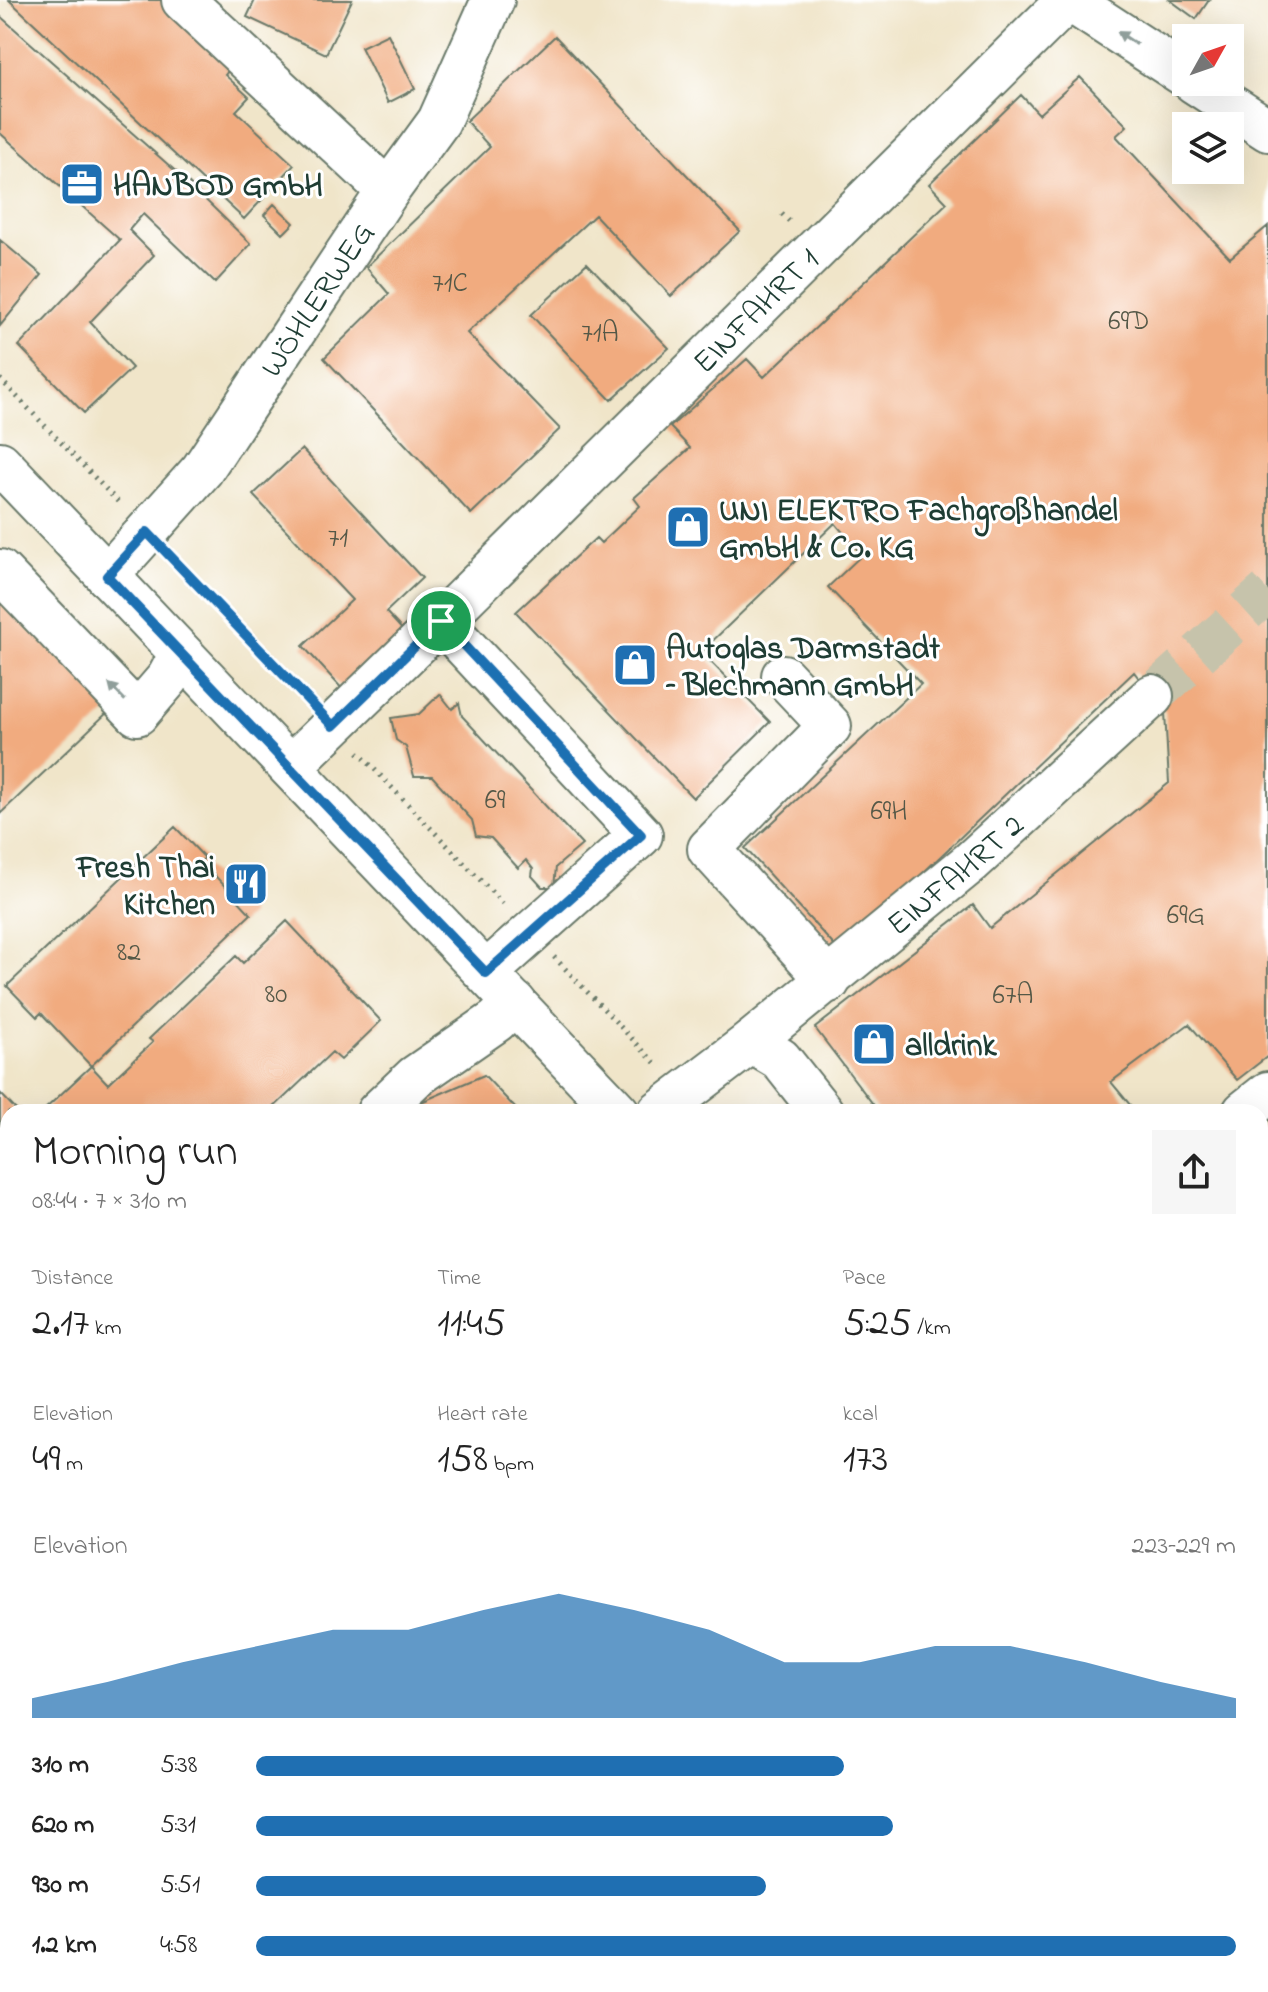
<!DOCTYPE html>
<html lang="en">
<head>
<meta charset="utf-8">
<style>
  :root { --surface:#fff; --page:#f6f6f6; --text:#222; --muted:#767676; --accent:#1f6fb2 }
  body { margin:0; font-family:"Indie Flower",sans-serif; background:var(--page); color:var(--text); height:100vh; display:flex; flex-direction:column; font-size:30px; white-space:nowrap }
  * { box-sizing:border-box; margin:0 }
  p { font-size:26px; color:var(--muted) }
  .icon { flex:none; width:44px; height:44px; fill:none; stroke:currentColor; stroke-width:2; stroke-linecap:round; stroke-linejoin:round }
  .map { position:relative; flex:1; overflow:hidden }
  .panel { position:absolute; left:0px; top:1104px; width:1268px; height:888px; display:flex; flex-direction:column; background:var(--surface); border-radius:24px 24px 0 0; box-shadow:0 8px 32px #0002 }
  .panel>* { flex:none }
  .needle { width:52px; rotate:50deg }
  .tools { position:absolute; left:1172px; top:24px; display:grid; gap:16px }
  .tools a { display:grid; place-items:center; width:72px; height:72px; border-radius:0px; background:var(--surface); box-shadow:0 8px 32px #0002; font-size:40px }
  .pin { position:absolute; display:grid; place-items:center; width:68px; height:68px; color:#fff; margin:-34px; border:4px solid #fff; border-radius:50%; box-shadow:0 2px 8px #0007 }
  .round { display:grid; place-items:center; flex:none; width:84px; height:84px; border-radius:0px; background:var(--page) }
  .head { display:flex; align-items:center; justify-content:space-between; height:136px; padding:0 32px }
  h1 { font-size:44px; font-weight:600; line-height:60px }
  .metrics { display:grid; grid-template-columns:repeat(3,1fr); gap:12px; height:136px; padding:8px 32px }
  .metrics div { display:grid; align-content:center }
  .metrics b { font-size:40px; font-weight:600 }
  .metrics small { font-size:22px; font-weight:400 }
  .metrics p { font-size:22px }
  .chart { height:224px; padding:16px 32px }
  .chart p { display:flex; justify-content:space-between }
  .chart svg { width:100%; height:144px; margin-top:8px; fill:var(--accent); opacity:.7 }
  ul { padding:0 32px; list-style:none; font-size:26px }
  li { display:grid; grid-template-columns:128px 96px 1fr; align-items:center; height:60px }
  li i { height:20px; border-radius:10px; background:var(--accent) }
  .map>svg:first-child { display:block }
  .green { fill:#a6ca74; stroke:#628454; stroke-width:2 }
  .building { fill:#f1ab7f }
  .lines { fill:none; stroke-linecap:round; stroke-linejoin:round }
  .minor-tunnel { stroke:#c6c3ab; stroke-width:42; stroke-dasharray:42 21; stroke-linecap:butt }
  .minor-casing { stroke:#687868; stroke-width:46 }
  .major-casing { stroke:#687868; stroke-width:48 }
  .path { stroke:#687868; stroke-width:5; stroke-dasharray:2 6; stroke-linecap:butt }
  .minor { stroke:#fff; stroke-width:42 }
  .major { stroke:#f9be6d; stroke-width:44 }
  .oneway { fill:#8f9e9a }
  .route-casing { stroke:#fff; stroke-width:16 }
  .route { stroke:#1f6fb2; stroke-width:10 }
  .labels { text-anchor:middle; stroke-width:6; stroke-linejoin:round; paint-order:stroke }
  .number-label { font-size:28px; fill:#545847 }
  .poi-label { font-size:32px; font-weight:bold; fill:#1f3d34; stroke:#fff; text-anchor:start }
  .street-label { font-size:32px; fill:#1f3d34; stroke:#fff }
</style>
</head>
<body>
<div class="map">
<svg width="1268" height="1992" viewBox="0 0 1268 1992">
  <rect width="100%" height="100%" fill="#fff"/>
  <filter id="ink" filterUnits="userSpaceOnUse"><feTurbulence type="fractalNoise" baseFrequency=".0125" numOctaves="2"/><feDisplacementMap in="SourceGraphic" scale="16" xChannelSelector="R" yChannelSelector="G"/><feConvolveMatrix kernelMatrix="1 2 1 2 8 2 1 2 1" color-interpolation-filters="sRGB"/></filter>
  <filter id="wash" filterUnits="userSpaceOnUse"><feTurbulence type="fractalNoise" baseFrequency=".006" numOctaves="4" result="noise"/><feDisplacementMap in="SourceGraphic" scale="32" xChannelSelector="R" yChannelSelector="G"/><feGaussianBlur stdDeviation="1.8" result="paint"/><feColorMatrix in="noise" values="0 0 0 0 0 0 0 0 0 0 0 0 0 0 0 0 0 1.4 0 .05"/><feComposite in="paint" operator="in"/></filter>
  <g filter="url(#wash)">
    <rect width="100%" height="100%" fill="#f0e5c9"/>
    <path class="green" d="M0,1615l8,9v124l-8,-10z
      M0,1886l8,4v94h89l7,8h-104z
      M204,1984h114l6,8h-113z"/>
    <g id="blocks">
      <path class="building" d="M9,0h154l70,65 -8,10 24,22 -13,14 58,54 -50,54z
        M255,0h97l-26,54 -79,-37z
        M1170,0h39l-13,19z
        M0,16l181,160 70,68 -36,39 -72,-69 -14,16 25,25 -64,67 42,46 -48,45 -65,-67 101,-106 -120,-107z
        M388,34l27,55 -27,14 -27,-56z
        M555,36l185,195 -69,65 -76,-81 -128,118 93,96 -89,85 -147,-156 65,-64 -23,-27 124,-120 -24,-26z
        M1080,77l47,49 -11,10 114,122 38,-32v830l-31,24 -48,-56 -78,58 25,30h-257l-64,-84 158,-123 17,23 179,-145 -4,-71 -31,-40 -294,280 -95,-104 176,-164 -93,-97 34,-32 -27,-32 -134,129 69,70 -77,76 -177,-186 80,-74 5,5 39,-37 -6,-8 56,-50 -20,-21 77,-68 17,18 183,-174 -18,-19 92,-89 18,19z
        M274,204l20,19 -11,11 -19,-19z
        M0,240l42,35 -42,51z
        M587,263l82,85 -58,52 -80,-85z
        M302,449l120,129 -36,34 21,23 -62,57 -42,-46 49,-46 -99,-105z
        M0,595l110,115 -110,104z
        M440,694l12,15 7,-6 3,13 120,129 -26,22 -2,20h-12l-10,-11 1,-7 -7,-9 -8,8 -27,-30 -15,-2 -4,-16 -40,-44h-18l-8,-29 -10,-7 -5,-22 28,-4z
        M175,827l30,31 -4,3 50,53 -160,152 -50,-53 -4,4 -30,-31z
        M287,921l94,100 -40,39 -9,-8 -63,60h-227l49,-46 17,18 45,-42 -4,-3 87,-83 7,7z
        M484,1075l35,37h-121z
        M0,1093l18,19h-10v254l-8,7z
        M1268,1142v106l-3,-4 -5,4v-100z
        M1268,1596v43l-2,1 -6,-7v-31z
        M1260,1947l8,10v35h-87l11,-8h68z
        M434,1984h561l-9,8h-545z"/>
    </g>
  </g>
  <g filter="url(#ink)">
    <use href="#blocks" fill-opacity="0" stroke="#687868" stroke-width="2"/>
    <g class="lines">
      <path class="minor-tunnel" d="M1152,696l116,-105"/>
      <g class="minor-casing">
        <g id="minor">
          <path d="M183,0l205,191"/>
          <path d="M1069,0l117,76"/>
          <path d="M1194,82l74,48"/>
          <path d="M0,463l618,649"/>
          <path d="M0,571l137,143 31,-36 13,-24"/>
          <path id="s1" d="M107,576l95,-106 186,-279 51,-70 54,-121"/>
          <path id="s2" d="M441,621l627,-621"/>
          <path d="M783,676l47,50 -121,123 120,132"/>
          <path d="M290,767l151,-146 200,214 -155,138"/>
          <path id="s3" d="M751,1042l220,-180 181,-166"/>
          <path d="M378,1112l37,-35 81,-56 19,-18"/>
          <path d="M659,1112l92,-70 29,17 42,53"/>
          <path d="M1244,1112l24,-19"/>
          <path d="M0,1472l8,-8"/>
          <path d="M0,1535l8,13"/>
          <path d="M1260,1544l8,-6"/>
          <path d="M1260,1786l8,8"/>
          <path d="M392,1984l7,8"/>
          <path d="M1112,1992l10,-8"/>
        </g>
      </g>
      <g class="major-casing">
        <path id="major" d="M0,1752l8,9
          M0,1804l8,10
          M166,1984l8,8"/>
      </g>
      <path class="path" d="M782,214l11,11
        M0,379l121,126
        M173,559l134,140
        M358,752l148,155
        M554,957l104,109
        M1260,1700l8,9
        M1260,1730l8,-7
        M0,1871l8,4
        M110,1984l7,8
        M0,1985l4,7"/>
      <use href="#minor" class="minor"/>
      <use href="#major" class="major"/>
    </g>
    <defs><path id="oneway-solid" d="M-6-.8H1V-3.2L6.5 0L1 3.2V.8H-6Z" transform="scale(2)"/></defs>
    <g class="oneway">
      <use href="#oneway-solid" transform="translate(1127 38) rotate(-147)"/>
      <use href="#oneway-solid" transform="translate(117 692) rotate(-134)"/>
    </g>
  </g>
  <g class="lines" filter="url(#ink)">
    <g class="route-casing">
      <path id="route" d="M147,532l186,194 108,-105 200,214 -155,138 -379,-397z"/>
    </g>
    <use href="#route" class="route"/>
  </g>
  <defs>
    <g id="office-square" transform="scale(2.3)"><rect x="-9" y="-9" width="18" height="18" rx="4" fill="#1f6fb2" stroke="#fff"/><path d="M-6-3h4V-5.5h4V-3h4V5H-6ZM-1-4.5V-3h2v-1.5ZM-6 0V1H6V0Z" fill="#fff"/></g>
    <g id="shop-square" transform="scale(2.3)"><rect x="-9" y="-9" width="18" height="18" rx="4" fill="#1f6fb2" stroke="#fff"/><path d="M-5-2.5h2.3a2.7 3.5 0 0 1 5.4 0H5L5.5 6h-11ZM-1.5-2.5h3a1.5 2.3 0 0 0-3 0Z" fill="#fff"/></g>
    <g id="restaurant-square" transform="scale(2.3)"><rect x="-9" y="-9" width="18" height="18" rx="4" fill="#1f6fb2" stroke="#fff"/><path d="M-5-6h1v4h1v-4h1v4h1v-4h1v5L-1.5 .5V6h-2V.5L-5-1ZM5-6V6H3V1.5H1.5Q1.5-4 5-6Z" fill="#fff"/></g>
  </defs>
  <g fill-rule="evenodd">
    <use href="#office-square" x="82" y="184"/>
    <use href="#shop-square" x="688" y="527"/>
    <use href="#shop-square" x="635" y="665"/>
    <use href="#restaurant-square" x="246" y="884"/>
    <use href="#shop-square" x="874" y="1044"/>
  </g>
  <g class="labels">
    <g class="number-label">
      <text x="450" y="291">71C</text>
      <text x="1129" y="329">69D</text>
      <text x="600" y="341">71A</text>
      <text x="338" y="546">71</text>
      <text x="495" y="808">69</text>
      <text x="889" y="819">69H</text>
      <text x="1186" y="923">69G</text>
      <text x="129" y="960">82</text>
      <text x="276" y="1002">80</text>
      <text x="1013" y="1003">67A</text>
    </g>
    <g class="poi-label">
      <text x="113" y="195">HANBOD GmbH</text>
      <text x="719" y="520">UNI ELEKTRO Fachgroßhandel<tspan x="719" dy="37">GmbH &amp; Co. KG</tspan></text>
      <text x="666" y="658">Autoglas Darmstadt<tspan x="666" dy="37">– Blechmann GmbH</tspan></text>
      <text x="215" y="877" text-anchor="end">Fresh Thai<tspan x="215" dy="37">Kitchen</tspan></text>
      <text x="905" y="1055">alldrink</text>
    </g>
    <g class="street-label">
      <text dy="11" stroke="none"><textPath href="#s1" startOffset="348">WÖHLERWEG</textPath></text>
      <text dy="11" stroke="none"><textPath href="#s2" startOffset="442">EINFAHRT 1</textPath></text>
      <text dy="11" stroke="none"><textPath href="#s3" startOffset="264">EINFAHRT 2</textPath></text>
    </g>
  </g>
</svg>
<div class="tools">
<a><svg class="needle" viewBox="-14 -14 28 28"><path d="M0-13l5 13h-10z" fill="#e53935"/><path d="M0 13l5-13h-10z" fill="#767676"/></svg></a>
<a><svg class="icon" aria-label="layers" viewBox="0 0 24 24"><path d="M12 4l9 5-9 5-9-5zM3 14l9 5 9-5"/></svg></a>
</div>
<div class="pin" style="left:441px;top:621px;background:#1e9e55"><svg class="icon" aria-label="arrive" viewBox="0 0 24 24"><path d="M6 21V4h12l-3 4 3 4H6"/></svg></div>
<section class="panel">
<div class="head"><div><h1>Morning run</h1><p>08:44 · 7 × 310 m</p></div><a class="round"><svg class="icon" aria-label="share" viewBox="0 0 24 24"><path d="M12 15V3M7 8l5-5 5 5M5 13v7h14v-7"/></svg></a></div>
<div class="metrics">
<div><p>Distance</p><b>2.17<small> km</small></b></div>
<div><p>Time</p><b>11:45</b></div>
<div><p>Pace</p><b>5:25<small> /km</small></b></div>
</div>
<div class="metrics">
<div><p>Elevation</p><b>49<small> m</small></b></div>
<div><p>Heart rate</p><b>158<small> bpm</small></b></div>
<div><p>kcal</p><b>173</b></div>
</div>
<div class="chart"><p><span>Elevation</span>223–229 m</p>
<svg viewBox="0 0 160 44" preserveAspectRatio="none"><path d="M0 44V38L10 33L20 27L30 22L40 17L50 17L60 11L70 6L80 11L90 17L100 27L110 27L120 22L130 22L140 27L150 33L160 38V44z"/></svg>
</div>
<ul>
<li><b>310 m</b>5:38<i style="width:60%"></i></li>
<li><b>620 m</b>5:31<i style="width:65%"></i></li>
<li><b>930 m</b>5:51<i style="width:52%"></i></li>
<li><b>1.2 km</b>4:58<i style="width:100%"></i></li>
</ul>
</section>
</div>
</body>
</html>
